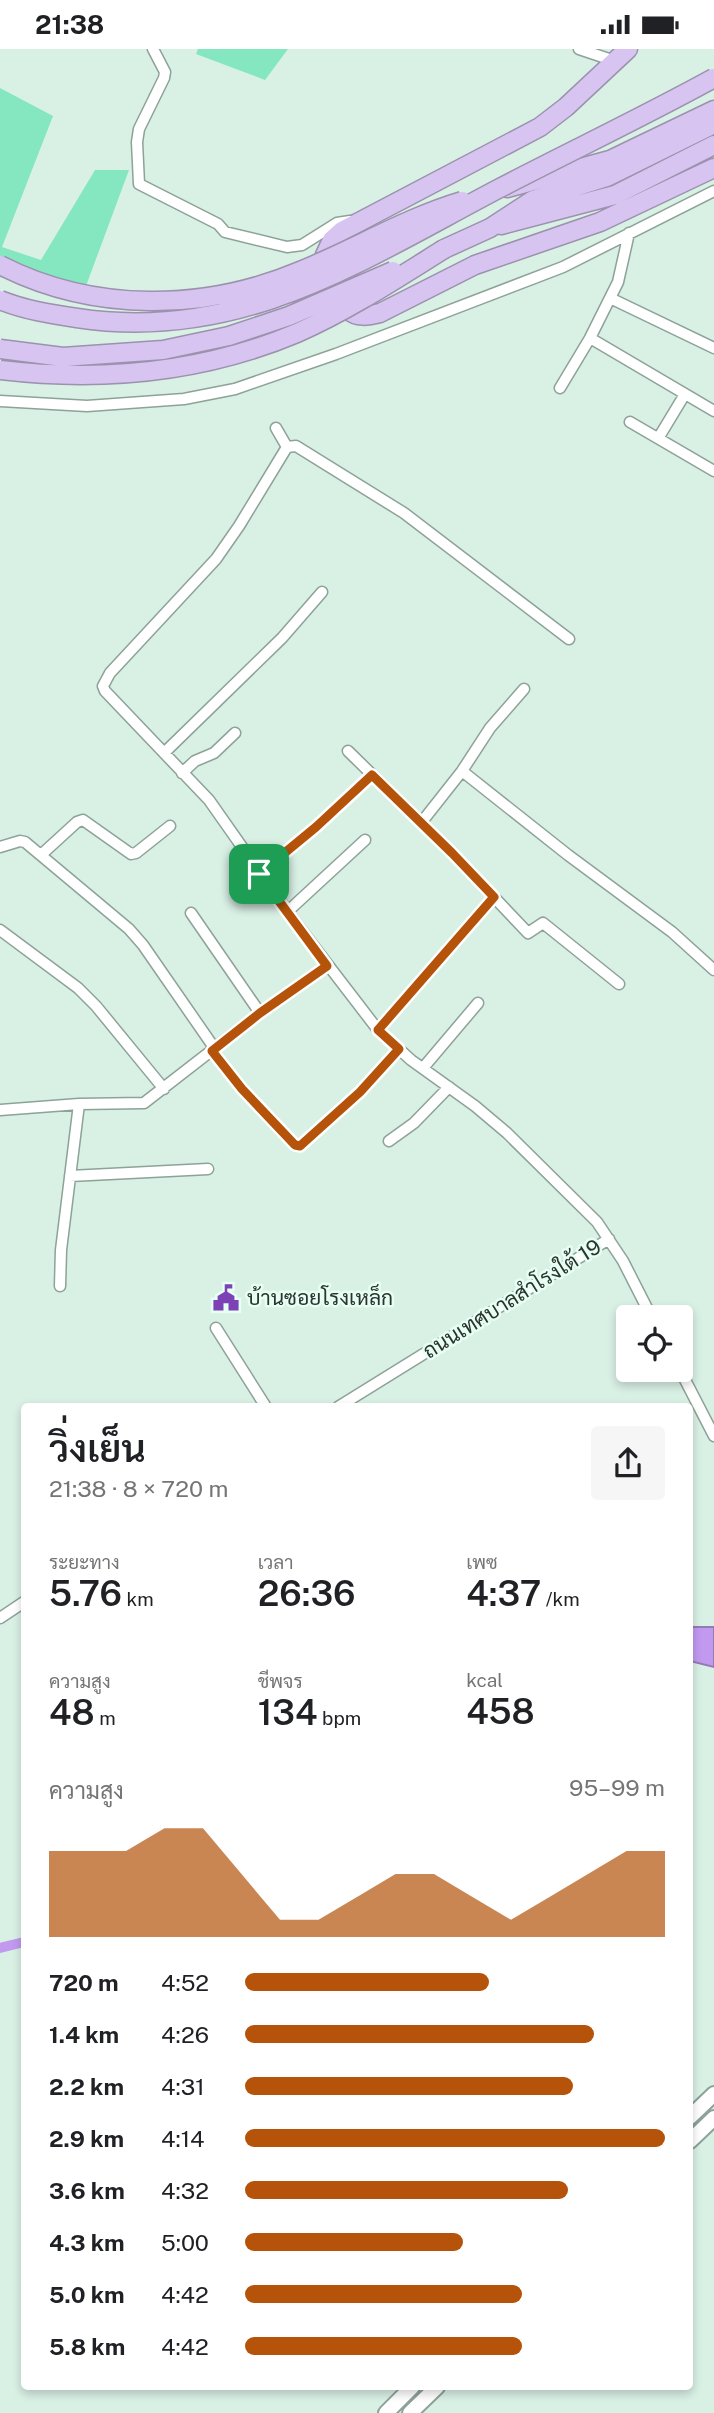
<!DOCTYPE html>
<html lang="th">
<head>
<meta charset="utf-8">
<style>
  :root { --surface:#fff; --page:#f6f6f6; --text:#202124; --muted:#757577; --accent:#b45309 }
  body { margin:0; font-family:"Public Sans",Sarabun,sans-serif; background:var(--page); color:var(--text); height:100vh; display:flex; flex-direction:column; font-size:26px; white-space:nowrap }
  * { box-sizing:border-box; margin:0 }
  p { font-size:23px; color:var(--muted) }
  .icon { flex:none; width:38px; height:38px; fill:none; stroke:currentColor; stroke-width:2; stroke-linecap:round; stroke-linejoin:round }
  .map { position:relative; flex:1; overflow:hidden }
  .sheet { position:absolute; left:21px; top:1354px; width:672px; height:987px; display:flex; flex-direction:column; background:var(--surface); border-radius:7px; box-shadow:0 4px 10px #0003 }
  .sheet>* { flex:none }
  .buttons { position:absolute; left:616px; top:1256px; display:grid; gap:14px }
  .buttons a { display:grid; place-items:center; width:77px; height:77px; border-radius:7px; background:var(--surface); box-shadow:0 4px 10px #0003; font-size:35px }
  .pin { position:absolute; display:grid; place-items:center; width:60px; height:60px; color:#fff; margin:-30px; border-radius:14px; box-shadow:0 4px 10px #0006 }
  .round { display:grid; place-items:center; flex:none; width:74px; height:74px; border-radius:7px; background:var(--page) }
  .summary { display:flex; align-items:center; justify-content:space-between; height:119px; padding:0 28px }
  h1 { font-size:38px; font-weight:600; line-height:52px }
  .metrics { display:grid; grid-template-columns:repeat(3,1fr); gap:10px; height:119px; padding:7px 28px }
  .metrics div { display:grid; align-content:center }
  .metrics b { font-size:35px; font-weight:600 }
  .metrics small { font-size:19px; font-weight:400 }
  .metrics p { font-size:19px }
  .chart { height:196px; padding:14px 28px }
  .chart p { display:flex; justify-content:space-between }
  .chart svg { width:100%; height:126px; margin-top:7px; fill:var(--accent); opacity:.7 }
  ul { padding:0 28px; list-style:none; font-size:23px }
  li { display:grid; grid-template-columns:112px 84px 1fr; align-items:center; height:52px }
  li i { height:18px; border-radius:9px; background:var(--accent) }
  .status { display:flex; justify-content:space-between; align-items:center; height:49px; padding:0 35px; background:var(--surface); direction:ltr }
  .status svg { height:19px; fill:currentColor }
  .map>svg:first-child { display:block }
  .green { fill:#84e7bf }
  .water { fill:#c19af0; stroke:#947bb6; stroke-width:2 }
  .lines { fill:none; stroke-linecap:round; stroke-linejoin:round }
  .canal { stroke:#c19af0; stroke-width:10 }
  .street-casing { stroke:#8da298; stroke-width:13 }
  .secondary-casing { stroke:#8da298; stroke-width:18 }
  .highway-casing { stroke:#9b92ad; stroke-width:21 }
  .street { stroke:#fff; stroke-width:10 }
  .secondary { stroke:#fff; stroke-width:14 }
  .highway { stroke:#d7c4f0; stroke-width:18 }
  .highway-bridge-casing { stroke:#9b92ad; stroke-width:21; stroke-linecap:butt }
  .highway-bridge { stroke:#d7c4f0; stroke-width:18 }
  .route-casing { stroke:#fff; stroke-width:14 }
  .route { stroke:#b45309; stroke-width:9 }
  .labels { text-anchor:middle; stroke-width:5; stroke-linejoin:round; paint-order:stroke }
  .poi-label { font-size:21px; fill:#2b3430; stroke:#e7fef3; text-anchor:start }
  .street-label { font-size:21px; fill:#2b3430; stroke:#e7fef3 }
</style>
</head>
<body>
<div class="status"><b>21:38</b><svg viewBox="0 0 49 12"><path d="M0 12V9h3v3zM5 12V6h3v6zM10 12V3h3v9zM15 12V0h3v12zM26 1h20v11H26zM47 4h2v5h-2z"/></svg></div>
<div class="map">
<svg width="714" height="2364" viewBox="0 0 714 2364">
  <rect width="100%" height="100%" fill="#d9f0e5"/>
  <path class="green" d="M198,0h90l-23,31 -69,-26z
    M0,39l53,28 -51,131 39,13 54,-90h34l-46,124 -83,-17z"/>
  <path class="water" d="M690,1578h24v40l-24,-6z"/>
  <g class="lines">
    <path class="canal" d="M0,1899l24,-6"/>
    <g class="street-casing">
      <path id="street" d="M153,0l12,23 -1,6 -25,51 -2,13 2,42 79,40 7,8 62,15 15,-2 35,-22 13,-2
        M579,0l36,12
        M610,249l104,50
        M590,289l124,73
        M560,339l30,-50 28,-56 11,-49
        M0,352l87,5 97,-7 51,-10 101,-35 227,-87 151,-76
        M630,373l84,49
        M276,379l11,19
        M659,388l26,-43
        M569,590l-165,-126 -108,-67 -9,1 -48,79 -23,33 -106,114 -7,13 2,5 104,109 83,118 86,112 33,30 64,46 32,27 90,89 26,39 29,57
        M348,702l104,102 76,80 15,-10 76,61
        M164,704l118,-115 40,-46
        M462,722l28,-43 34,-39
        M182,724l13,-12 19,-8 21,-20
        M421,774l41,-52 106,84 104,77 42,38
        M0,798l20,-6 5,1 104,87 14,16 72,104
        M42,805l35,-32 6,-2 48,34 5,-1 34,-27
        M259,825l57,-47 56,-52
        M287,863l78,-72
        M191,864l69,100
        M0,881l78,58 18,18 68,83
        M378,981l116,-133
        M212,1002l30,38 53,56 5,1 60,-54 39,-43
        M423,1019l55,-65
        M0,1061l79,-6 65,-1 116,-90 67,-47
        M389,1092l25,-18 35,-36
        M70,1127l138,-7
        M60,1237l1,-36 18,-146
        M216,1279l50,79
        M680,1321l34,66
        M338,1358l271,-168
        M0,1569l24,-16"/>
    </g>
    <g class="secondary-casing">
      <path id="secondary" d="M690,2068l24,-23
        M690,2092l24,-23
        M386,2364l26,-26
        M410,2364l27,-26"/>
    </g>
    <g class="highway-casing">
      <path id="highway" d="M628,0l-62,58 -26,20 -198,104 -10,9 -7,15 23,55c9,8 20,6 32,3l95,-48 125,-43 114,-54
        M507,139l103,-28 104,-50
        M501,176l114,-30 99,-50
        M444,200l46,-21 43,-28 74,-23 107,-53"/>
    </g>
    <use href="#street" class="street"/>
    <use href="#secondary" class="secondary"/>
    <use href="#highway" class="highway"/>
    <g class="highway-bridge-casing">
      <path id="highway-bridge" d="M0,216c94,48 205,46 300,6 55,-22 105,-53 162,-70
        M0,251c25,10 50,14 77,18 163,25 284,-57 421,-129 71,-37 145,-72 216,-111
        M0,300l63,8 100,-7 66,-14 60,-20 104,-45
        M0,321c101,12 202,3 297,-37 52,-23 99,-54 147,-84"/>
    </g>
    <use href="#highway-bridge" class="highway-bridge"/>
  </g>
  <g class="lines">
    <g class="route-casing">
      <path id="route" d="M372,726l80,78 42,44 -116,133 21,19 -39,43 -60,54 -5,-1 -53,-56 -30,-38 48,-38 67,-47 -68,-92 57,-47z"/>
    </g>
    <use href="#route" class="route"/>
  </g>
  <defs>
    <g id="civic-bare" transform="scale(2.1)"><path d="M-.6-6.5H3V-4.5H.6V-3L4-1V1h2V6H-6V1h2V-1L-.6-3ZM-1.2 2.5V6h2.4V2.5Z" fill="#7d41b6" stroke="#e7fef3" stroke-width="2.5" paint-order="stroke"/></g>
  </defs>
  <g fill-rule="evenodd">
    <use href="#civic-bare" x="226" y="1249"/>
  </g>
  <g class="labels">
    <g class="poi-label">
      <text x="247" y="1256">บ้านซอยโรงเหล็ก</text>
    </g>
    <g class="street-label">
      <text transform="translate(512 1250) rotate(-32)" y="7">ถนนเทศบาลสำโรงใต้ 19</text>
    </g>
  </g>
</svg>
<div class="buttons">
<a><svg class="icon" aria-label="locate" viewBox="0 0 24 24"><circle cx="12" cy="12" r="6"/><path d="M12 2v4M12 18v4M2 12h4M18 12h4"/></svg></a>
</div>
<div class="pin" style="left:259px;top:825px;background:#1e9e55"><svg class="icon" aria-label="arrive" viewBox="0 0 24 24"><path d="M6 21V4h12l-3 4 3 4H6"/></svg></div>
<section class="sheet">
<div class="summary"><div><h1>วิ่งเย็น</h1><p>21:38 · 8 × 720 m</p></div><a class="round"><svg class="icon" aria-label="share" viewBox="0 0 24 24"><path d="M12 15V3M7 8l5-5 5 5M5 13v7h14v-7"/></svg></a></div>
<div class="metrics">
<div><p>ระยะทาง</p><b>5.76<small> km</small></b></div>
<div><p>เวลา</p><b>26:36</b></div>
<div><p>เพซ</p><b>4:37<small> /km</small></b></div>
</div>
<div class="metrics">
<div><p>ความสูง</p><b>48<small> m</small></b></div>
<div><p>ชีพจร</p><b>134<small> bpm</small></b></div>
<div><p>kcal</p><b>458</b></div>
</div>
<div class="chart"><p><span>ความสูง</span>95–99 m</p>
<svg viewBox="0 0 160 44" preserveAspectRatio="none"><path d="M0 44V14L10 14L20 14L30 6L40 6L50 22L60 38L70 38L80 30L90 22L100 22L110 30L120 38L130 30L140 22L150 14L160 14V44z"/></svg>
</div>
<ul>
<li><b>720 m</b>4:52<i style="width:58%"></i></li>
<li><b>1.4 km</b>4:26<i style="width:83%"></i></li>
<li><b>2.2 km</b>4:31<i style="width:78%"></i></li>
<li><b>2.9 km</b>4:14<i style="width:100%"></i></li>
<li><b>3.6 km</b>4:32<i style="width:77%"></i></li>
<li><b>4.3 km</b>5:00<i style="width:52%"></i></li>
<li><b>5.0 km</b>4:42<i style="width:66%"></i></li>
<li><b>5.8 km</b>4:42<i style="width:66%"></i></li>
</ul>
</section>
</div>
</body>
</html>
